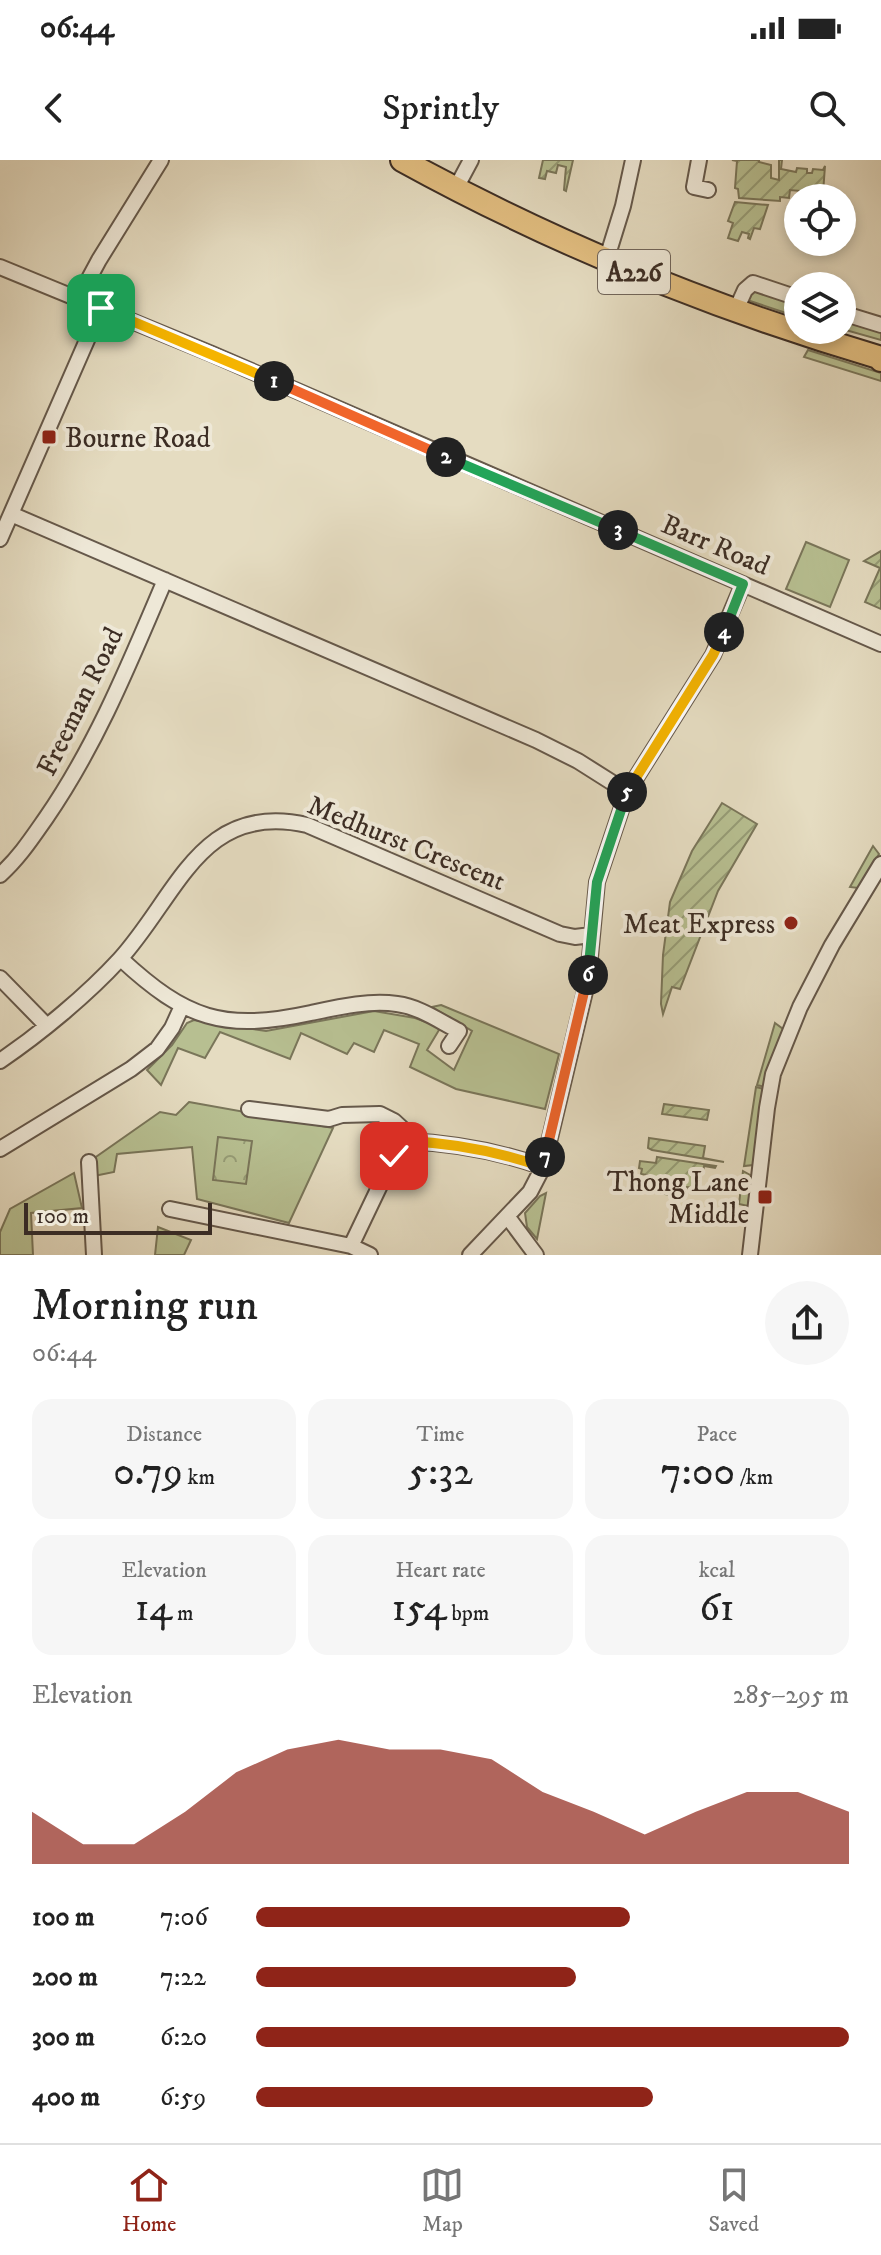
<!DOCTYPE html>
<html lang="en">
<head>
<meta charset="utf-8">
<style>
  :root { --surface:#fff; --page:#f6f6f6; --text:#222; --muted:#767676; --line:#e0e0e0; --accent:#8f2418 }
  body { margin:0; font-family:"IM FELL DW Pica",serif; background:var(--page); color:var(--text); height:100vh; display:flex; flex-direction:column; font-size:30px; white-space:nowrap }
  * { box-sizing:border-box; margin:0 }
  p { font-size:26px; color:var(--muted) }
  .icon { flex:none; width:44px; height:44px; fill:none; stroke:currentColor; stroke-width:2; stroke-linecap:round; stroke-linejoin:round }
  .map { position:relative; height:1095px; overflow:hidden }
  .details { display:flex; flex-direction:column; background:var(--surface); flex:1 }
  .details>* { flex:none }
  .controls { position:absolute; left:784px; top:24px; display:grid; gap:16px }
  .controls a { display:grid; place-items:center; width:72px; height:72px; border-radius:50%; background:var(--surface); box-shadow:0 4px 12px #0003; font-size:40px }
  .scale { position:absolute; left:24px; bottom:20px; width:188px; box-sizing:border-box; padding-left:8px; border:4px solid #3c2d24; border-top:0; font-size:22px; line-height:28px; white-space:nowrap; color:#3c2d24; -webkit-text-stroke:6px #eee8d7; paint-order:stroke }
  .pin { position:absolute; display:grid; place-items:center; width:68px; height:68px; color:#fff; margin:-34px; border-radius:16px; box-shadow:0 4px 12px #0006 }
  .km { position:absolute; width:40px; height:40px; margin:-20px; border-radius:50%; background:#222; color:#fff; font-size:22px; line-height:40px; text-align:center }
  .round { display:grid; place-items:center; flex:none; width:84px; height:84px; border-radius:42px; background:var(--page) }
  .summary { display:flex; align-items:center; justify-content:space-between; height:136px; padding:0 32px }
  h1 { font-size:44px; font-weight:600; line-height:60px }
  .figures { display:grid; grid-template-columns:repeat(3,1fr); gap:12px; height:136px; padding:8px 32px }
  .figures div { display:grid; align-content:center; border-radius:20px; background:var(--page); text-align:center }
  .figures b { font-size:40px; font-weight:600 }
  .figures small { font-size:22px; font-weight:400 }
  .figures p { font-size:22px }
  .chart { height:224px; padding:16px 32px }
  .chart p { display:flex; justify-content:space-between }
  .chart svg { width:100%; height:144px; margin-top:8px; fill:var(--accent); opacity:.7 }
  ul { padding:0 32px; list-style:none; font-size:26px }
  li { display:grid; grid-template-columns:128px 96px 1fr; align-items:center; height:60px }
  li i { height:20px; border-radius:10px; background:var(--accent) }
  .status { display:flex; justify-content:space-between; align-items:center; height:56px; padding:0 40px; background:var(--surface); direction:ltr }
  .status svg { height:22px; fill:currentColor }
  header { display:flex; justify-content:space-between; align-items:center; height:104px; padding:0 32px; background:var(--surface); font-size:36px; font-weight:600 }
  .tabs { display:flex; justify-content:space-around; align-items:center; height:112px; border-top:2px solid var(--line); background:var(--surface); font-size:22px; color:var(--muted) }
  .tabs a { display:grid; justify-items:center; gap:4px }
  .tabs .active { color:var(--accent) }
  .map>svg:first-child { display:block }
  .grass { fill:#b7bf91; stroke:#7a765a; stroke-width:2 }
  .park { fill:url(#park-crowns); stroke:#7a765a; stroke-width:2 }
  .garden { fill:url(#garden-furrows); stroke:#7a765a; stroke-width:2 }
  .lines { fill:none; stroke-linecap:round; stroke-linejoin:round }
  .minor-casing { stroke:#66594b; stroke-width:18 }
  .primary-casing { stroke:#3c2d24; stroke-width:26 }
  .minor { stroke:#eee8d7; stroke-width:14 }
  .primary { stroke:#e2be80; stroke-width:22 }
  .split-1-casing { stroke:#fff; stroke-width:16 }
  .split-2-casing { stroke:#fff; stroke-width:16 }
  .split-3-casing { stroke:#fff; stroke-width:16 }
  .split-4-casing { stroke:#fff; stroke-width:16 }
  .split-5-casing { stroke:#fff; stroke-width:16 }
  .split-6-casing { stroke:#fff; stroke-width:16 }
  .split-7-casing { stroke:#fff; stroke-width:16 }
  .split-8-casing { stroke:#fff; stroke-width:16 }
  .split-1 { stroke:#f5b400; stroke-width:10 }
  .split-2 { stroke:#f0652b; stroke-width:10 }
  .split-3 { stroke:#22a559; stroke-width:10 }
  .split-4 { stroke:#22a559; stroke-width:10 }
  .split-5 { stroke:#f5b400; stroke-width:10 }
  .split-6 { stroke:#22a559; stroke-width:10 }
  .split-7 { stroke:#f0652b; stroke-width:10 }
  .split-8 { stroke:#f5b400; stroke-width:10 }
  .poi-dot { fill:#8f2418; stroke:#eee8d7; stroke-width:3 }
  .labels { text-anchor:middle; stroke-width:8; stroke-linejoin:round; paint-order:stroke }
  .shield { fill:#eee8d7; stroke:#71655a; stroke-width:2 }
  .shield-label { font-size:26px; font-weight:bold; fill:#3c2d24 }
  .poi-label { font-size:28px; fill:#3c2d24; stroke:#eee8d7; text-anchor:end }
  .street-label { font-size:28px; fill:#3c2d24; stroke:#eee8d7 }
</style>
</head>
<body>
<div class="status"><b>06:44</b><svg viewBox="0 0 49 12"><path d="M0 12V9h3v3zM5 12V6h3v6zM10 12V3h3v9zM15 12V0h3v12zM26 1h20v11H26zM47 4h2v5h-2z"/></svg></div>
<header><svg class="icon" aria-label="back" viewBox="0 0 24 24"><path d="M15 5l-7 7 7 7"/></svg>Sprintly<svg class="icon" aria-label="search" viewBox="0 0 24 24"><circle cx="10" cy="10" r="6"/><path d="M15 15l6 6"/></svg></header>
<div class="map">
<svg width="881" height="1095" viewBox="0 0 881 1095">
  <defs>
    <pattern id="park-crowns" width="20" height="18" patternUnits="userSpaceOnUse" patternTransform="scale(2)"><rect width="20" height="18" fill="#b7bf91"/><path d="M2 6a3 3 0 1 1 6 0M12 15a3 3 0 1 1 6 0" fill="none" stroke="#969c76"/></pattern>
    <pattern id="garden-furrows" width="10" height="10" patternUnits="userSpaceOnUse" patternTransform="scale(2)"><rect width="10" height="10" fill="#b7bf91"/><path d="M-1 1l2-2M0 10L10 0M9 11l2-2" fill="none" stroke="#969c76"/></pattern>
  </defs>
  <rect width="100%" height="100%" fill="#e5dcc1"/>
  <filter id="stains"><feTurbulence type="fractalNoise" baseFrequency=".0025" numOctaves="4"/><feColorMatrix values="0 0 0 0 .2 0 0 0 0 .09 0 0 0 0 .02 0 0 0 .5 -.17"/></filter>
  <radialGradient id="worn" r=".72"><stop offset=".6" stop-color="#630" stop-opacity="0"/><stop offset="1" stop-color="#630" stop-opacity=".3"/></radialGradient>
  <path class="grass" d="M756,128l42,15v14l-51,-17 3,-9z
    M842,157l39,13v10l-39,-11z
    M808,190l73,23v8l-77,-24z
    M806,382l43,18 -19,47 -44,-18z
    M873,686l6,8 -21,34 -8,-1z
    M441,845l118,49 -14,55 -89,-20 -46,-22 9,-23 -35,-14 -10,22 -20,-9 -7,11 -46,-21 -11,26 -70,-27 -15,26 -27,-10 -17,37 -14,-15 25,-25 15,-22 7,-3 72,11 108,-20 41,7 22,8 2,4 -12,20 27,20 18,-39 -40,-24z
    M775,863l8,6 -18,58 -8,-2z
    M756,927l8,2 -11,76 -9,1z
    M189,942l144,26 -44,95 -92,-24 -5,-52 -75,7 -3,18 -20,4 -1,-17 67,-47 16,3z
    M743,1011l9,5 -4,30 -9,-2z
    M74,1013l8,35 -51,5 2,42h-33v-23l10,-23z
    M546,1033l-9,46 -10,-12 -2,-14 15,-17z
    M158,1067l33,13 -7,15h-29z"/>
  <path class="park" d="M218,977l34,4 -6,43 -33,-4z"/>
  <path class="garden" d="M543,0h30l-7,31 -2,-1 2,-23 -8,-2 -2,8 -9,-2 -2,8 -6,-1z
    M732,0h27v2l12,3v13l8,2v-20h3l-1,9 15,3 1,-4 10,1v4h5l1,-4 10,1 2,-4 -2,27 -33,-3 -1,8 -9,-1v4l-41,-3 -1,-9 -3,-1 2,-27z
    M735,42l33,3 -8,24 -6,-1 -4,11 -2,-1 1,-4 -7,-2 -4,9 -10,-3 5,-15 -5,-2z
    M881,391v58l-16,-7 15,-34 -16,-7z
    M722,643l35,21 -39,67 -38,98 -8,-2 -9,27 -2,-10 2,-49 7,-53 22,-51z
    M664,944l45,6 -2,10 -45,-6z
    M649,978l56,8 -2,12 21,4 -72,-12 -4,-2z
    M657,997l59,9 -1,2 -11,-2 -1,6 -6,2 2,4 -1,10 -11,-1 -2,10 -34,-5 2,-16 -12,-2 1,-5 -3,-1 1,-7 16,2z"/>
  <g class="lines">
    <g class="minor-casing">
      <path id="minor" d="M699,0l-5,27 14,3
        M455,30l16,-30
        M606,101l17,-55 10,-46
        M0,107l212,87 669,290
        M78,139l21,-39 62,-100
        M735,152l10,-22 8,-7 45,15
        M842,153l39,12
        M11,354l525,226 42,21 49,31
        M0,379l101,-231
        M0,715c19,-17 32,-37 46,-57 51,-74 84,-156 119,-238
        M121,799c65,60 102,73 190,54 28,-6 58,-13 86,-9 23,3 42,17 62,27l-10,15
        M0,818l46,47
        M0,901c41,-28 87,-66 120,-102 58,-64 81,-158 187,-134l253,109 15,3 16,-2
        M249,949l80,10 13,-4 38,-1 14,7 13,12 -1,8
        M0,989l131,-80 26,-20 15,-21 10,-22
        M89,1002l5,93
        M170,1049l181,37 19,9
        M507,1056l29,39
        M351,1086l43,-90 12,-15c45,2 95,11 137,26
        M470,1095l60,-63 13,-25 45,-188 9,-97 30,-90 86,-137 30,-71
        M750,1095l17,-147 6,-34 27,-67 32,-62 49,-81"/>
    </g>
    <g class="primary-casing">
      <path id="primary" d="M402,0c151,83 310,148 476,197l3,3"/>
    </g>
    <use href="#minor" class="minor"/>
    <use href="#primary" class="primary"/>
  </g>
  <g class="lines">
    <g class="split-1-casing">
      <path id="split-1" d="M101,148l173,73"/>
    </g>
    <g class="split-2-casing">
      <path id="split-2" d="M274,221l172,76"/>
    </g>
    <g class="split-3-casing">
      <path id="split-3" d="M446,297l172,73"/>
    </g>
    <g class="split-4-casing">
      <path id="split-4" d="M618,370l125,54 -19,48"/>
    </g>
    <g class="split-5-casing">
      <path id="split-5" d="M627,632l86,-137 11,-23"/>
    </g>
    <g class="split-6-casing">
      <path id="split-6" d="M588,815l9,-93 30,-90"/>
    </g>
    <g class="split-7-casing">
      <path id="split-7" d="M545,997l43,-182"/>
    </g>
    <g class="split-8-casing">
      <path id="split-8" d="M394,996l12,-15c45,2 94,11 137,26l2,-10"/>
    </g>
    <use href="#split-1" class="split-1"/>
    <use href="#split-2" class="split-2"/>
    <use href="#split-3" class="split-3"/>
    <use href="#split-4" class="split-4"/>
    <use href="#split-5" class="split-5"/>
    <use href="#split-6" class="split-6"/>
    <use href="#split-7" class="split-7"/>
    <use href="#split-8" class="split-8"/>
  </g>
  <g class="poi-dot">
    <rect x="41" y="269" width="16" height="16" rx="4"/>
    <circle cx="791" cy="763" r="8"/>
    <rect x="757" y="1029" width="16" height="16" rx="4"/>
  </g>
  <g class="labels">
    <rect class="shield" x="598" y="90" width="72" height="44" rx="6"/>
    <g class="shield-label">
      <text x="634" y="121">A226</text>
    </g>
    <g class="poi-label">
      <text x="65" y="287" text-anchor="start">Bourne Road</text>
      <text x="775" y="773">Meat Express</text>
      <text x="749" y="1031">Thong Lane<tspan x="749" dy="32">Middle</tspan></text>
    </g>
    <g class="street-label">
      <text transform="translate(716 384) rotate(23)" y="10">Barr Road</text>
      <text transform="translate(79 541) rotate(-64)" y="10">Freeman Road</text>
      <text transform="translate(407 682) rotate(22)" y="10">Medhurst Crescent</text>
    </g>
  </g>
  <rect width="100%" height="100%" filter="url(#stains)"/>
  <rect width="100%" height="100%" fill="url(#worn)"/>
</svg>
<div class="controls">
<a><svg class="icon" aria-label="locate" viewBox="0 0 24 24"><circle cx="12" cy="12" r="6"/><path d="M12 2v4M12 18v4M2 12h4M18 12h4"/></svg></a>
<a><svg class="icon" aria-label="layers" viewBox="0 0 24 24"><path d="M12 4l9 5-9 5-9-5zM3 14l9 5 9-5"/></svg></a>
</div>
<div class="scale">100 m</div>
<div class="pin" style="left:101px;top:148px;background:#1e9e55"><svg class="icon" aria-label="arrive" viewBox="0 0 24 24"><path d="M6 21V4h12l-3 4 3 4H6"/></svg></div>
<div class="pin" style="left:394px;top:996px;background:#d93025"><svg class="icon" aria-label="check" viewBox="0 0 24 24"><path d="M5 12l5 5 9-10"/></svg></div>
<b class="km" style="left:274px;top:221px">1</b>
<b class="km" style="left:446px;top:297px">2</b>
<b class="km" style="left:618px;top:370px">3</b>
<b class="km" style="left:724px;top:472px">4</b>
<b class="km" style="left:627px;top:632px">5</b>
<b class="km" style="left:588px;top:815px">6</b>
<b class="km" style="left:545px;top:997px">7</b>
</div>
<section class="details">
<div class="summary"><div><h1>Morning run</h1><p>06:44</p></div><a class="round"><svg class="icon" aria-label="share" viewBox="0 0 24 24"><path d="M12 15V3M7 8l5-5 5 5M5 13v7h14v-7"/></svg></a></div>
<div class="figures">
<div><p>Distance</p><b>0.79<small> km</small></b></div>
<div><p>Time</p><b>5:32</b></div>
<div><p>Pace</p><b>7:00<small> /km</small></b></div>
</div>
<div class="figures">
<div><p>Elevation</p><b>14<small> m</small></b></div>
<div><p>Heart rate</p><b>154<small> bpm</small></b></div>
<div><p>kcal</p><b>61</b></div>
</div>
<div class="chart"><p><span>Elevation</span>285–295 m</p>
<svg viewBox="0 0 160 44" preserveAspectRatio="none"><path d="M0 44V28L10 38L20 38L30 28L40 16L50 9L60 6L70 9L80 9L90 12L100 22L110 28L120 35L130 28L140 22L150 22L160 28V44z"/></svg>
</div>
<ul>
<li><b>100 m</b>7:06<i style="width:63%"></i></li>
<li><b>200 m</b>7:22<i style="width:54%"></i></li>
<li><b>300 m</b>6:20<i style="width:100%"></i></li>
<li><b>400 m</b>6:59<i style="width:67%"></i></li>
</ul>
</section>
<nav class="tabs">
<a class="active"><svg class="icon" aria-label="home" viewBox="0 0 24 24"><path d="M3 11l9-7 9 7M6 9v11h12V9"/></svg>Home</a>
<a><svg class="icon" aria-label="map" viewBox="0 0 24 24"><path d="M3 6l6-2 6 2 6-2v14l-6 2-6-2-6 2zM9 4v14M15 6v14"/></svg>Map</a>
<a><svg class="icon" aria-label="saved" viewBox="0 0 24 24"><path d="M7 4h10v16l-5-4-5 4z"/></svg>Saved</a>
</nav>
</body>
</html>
